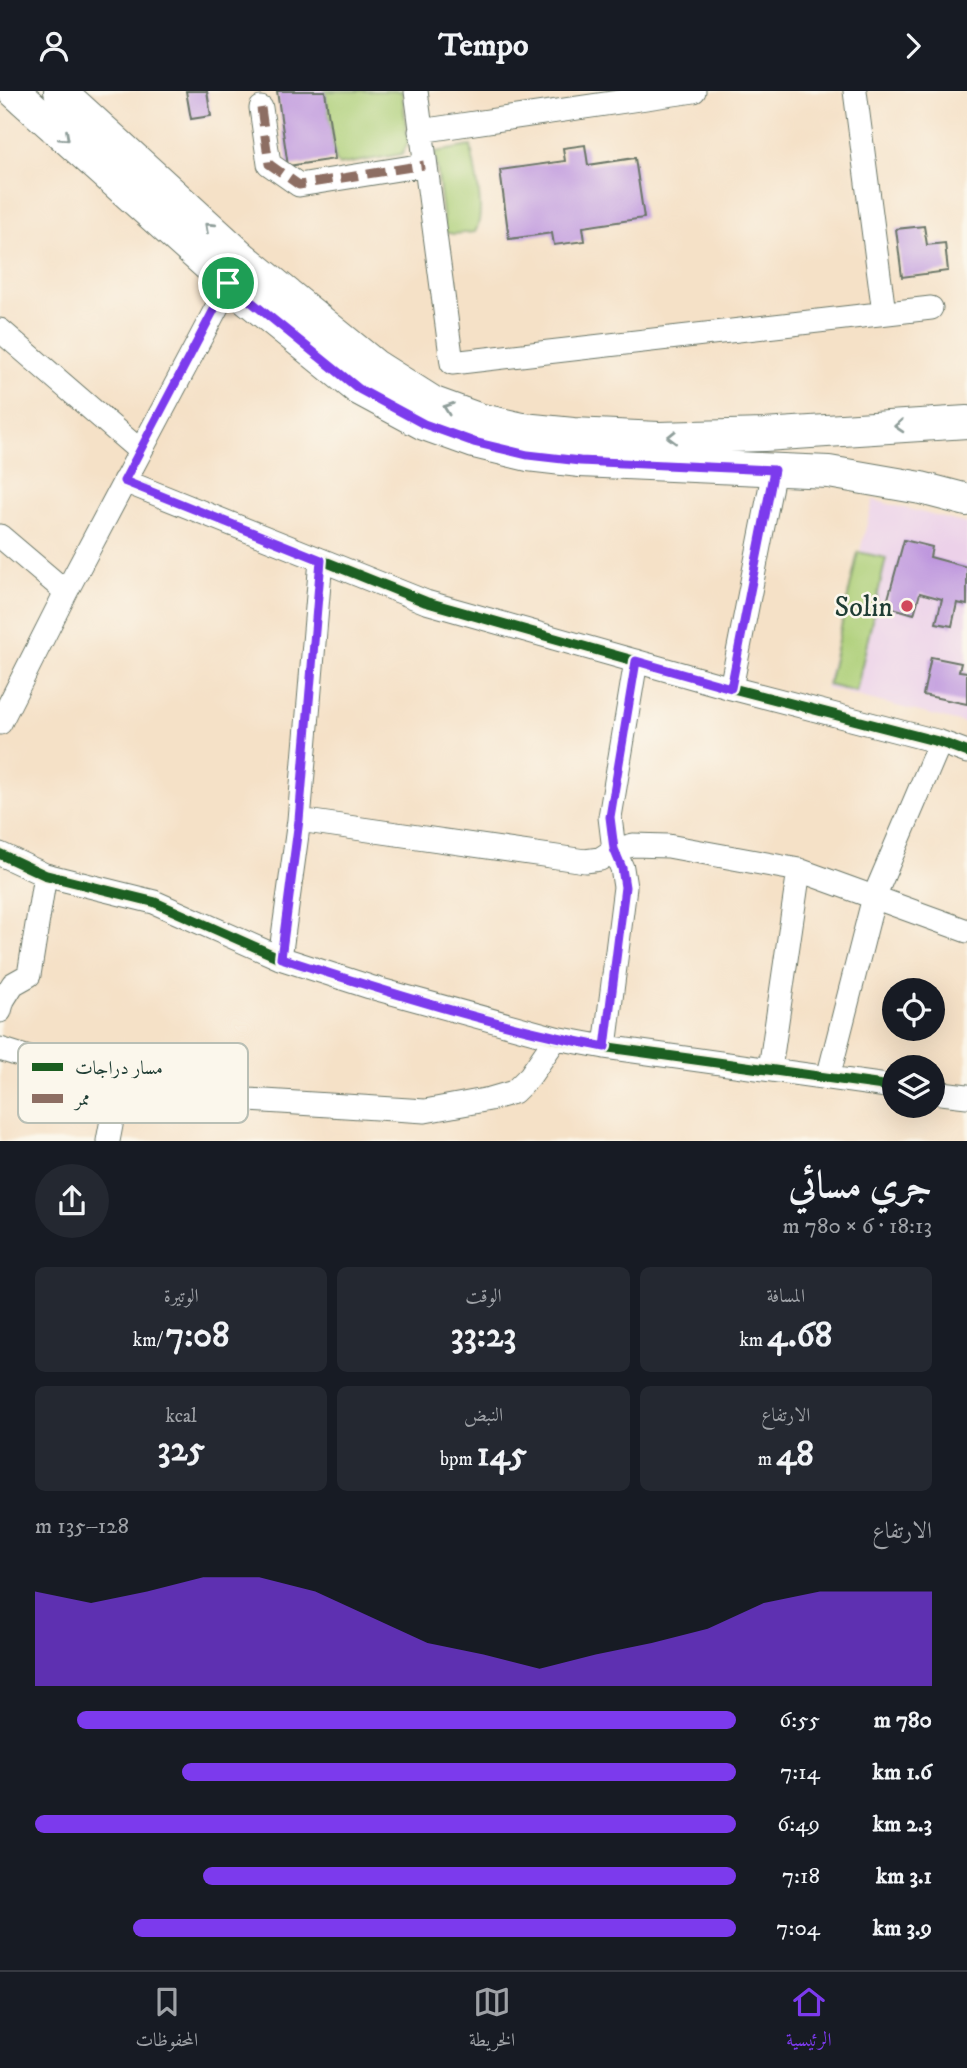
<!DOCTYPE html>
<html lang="ar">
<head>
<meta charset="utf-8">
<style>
  :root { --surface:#171b24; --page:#242831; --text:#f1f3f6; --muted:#9ea1a6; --line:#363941; --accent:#7c3aed }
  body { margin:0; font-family:"IM FELL DW Pica",Amiri,serif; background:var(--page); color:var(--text); direction:rtl; height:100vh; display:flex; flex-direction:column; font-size:26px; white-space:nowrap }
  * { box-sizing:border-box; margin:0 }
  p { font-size:23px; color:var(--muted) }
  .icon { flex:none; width:38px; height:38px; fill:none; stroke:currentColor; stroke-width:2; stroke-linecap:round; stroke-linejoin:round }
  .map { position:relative; height:1050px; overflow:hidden; direction:ltr }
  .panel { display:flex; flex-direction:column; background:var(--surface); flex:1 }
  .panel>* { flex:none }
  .buttons { position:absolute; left:882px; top:887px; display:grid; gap:14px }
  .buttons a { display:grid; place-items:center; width:63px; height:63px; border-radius:50%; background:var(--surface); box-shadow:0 7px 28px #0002; font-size:35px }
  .pin { position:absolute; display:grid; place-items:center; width:60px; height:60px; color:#fff; margin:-30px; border:4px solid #fff; border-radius:50%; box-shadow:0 2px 7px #0007 }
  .round { display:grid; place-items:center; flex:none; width:74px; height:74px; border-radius:37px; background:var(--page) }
  .summary { display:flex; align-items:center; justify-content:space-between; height:119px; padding:0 35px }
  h1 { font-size:38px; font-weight:800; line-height:52px }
  .metrics { display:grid; grid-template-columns:repeat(3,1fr); gap:10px; height:119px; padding:7px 35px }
  .metrics div { display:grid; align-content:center; border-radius:10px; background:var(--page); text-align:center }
  .metrics b { font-size:35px; font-weight:800 }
  .metrics small { font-size:19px; font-weight:400 }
  .metrics p { font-size:19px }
  .chart { height:196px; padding:14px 35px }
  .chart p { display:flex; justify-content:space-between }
  .chart svg { width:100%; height:126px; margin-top:7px; fill:var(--accent); opacity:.7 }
  ul { padding:0 35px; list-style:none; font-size:23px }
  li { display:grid; grid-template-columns:112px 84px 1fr; align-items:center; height:52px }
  li i { height:18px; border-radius:9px; background:var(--accent) }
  header { display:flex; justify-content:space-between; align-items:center; height:91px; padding:0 35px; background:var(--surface); font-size:32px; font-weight:800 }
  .menu { display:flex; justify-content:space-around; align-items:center; height:98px; border-top:2px solid var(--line); background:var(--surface); font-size:19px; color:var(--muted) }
  .menu a { display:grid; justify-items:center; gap:4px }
  .menu .on { color:var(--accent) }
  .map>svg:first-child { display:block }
  .built { fill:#ecd1e9 }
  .green { fill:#adcf78; stroke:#668656; stroke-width:2 }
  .building { fill:#be96de }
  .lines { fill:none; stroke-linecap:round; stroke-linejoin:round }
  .street-casing { stroke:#6a7667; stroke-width:25 }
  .secondary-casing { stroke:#6a7667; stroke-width:34 }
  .street { stroke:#fff; stroke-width:23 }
  .secondary { stroke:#fff; stroke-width:32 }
  .quiet { stroke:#8d6e63; stroke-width:9; stroke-dasharray:18 9; stroke-linecap:butt }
  .cycleway-casing { stroke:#fbf7ec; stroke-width:15 }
  .cycleway { stroke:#1b5e20; stroke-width:10 }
  .oneway { stroke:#8f9e9a }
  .route-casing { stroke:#fff; stroke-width:14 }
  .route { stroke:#7c3aed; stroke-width:9 }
  .poi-dot { fill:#d1495b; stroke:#fbf7ec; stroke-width:2.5 }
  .labels { text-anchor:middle; stroke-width:5; stroke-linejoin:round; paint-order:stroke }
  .poi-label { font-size:28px; fill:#1f3d34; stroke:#fbf7ec; text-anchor:end }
  .key { fill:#fbf7ec; stroke:#b9bfb5; stroke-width:2 }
  .key-label { font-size:19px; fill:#1f3d34 }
</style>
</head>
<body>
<header><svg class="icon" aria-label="forward" viewBox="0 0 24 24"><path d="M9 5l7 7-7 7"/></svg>Tempo<svg class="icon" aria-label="person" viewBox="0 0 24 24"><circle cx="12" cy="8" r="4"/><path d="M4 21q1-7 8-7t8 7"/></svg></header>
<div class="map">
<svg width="967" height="1050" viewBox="0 0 967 1050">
  <rect width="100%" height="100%" fill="#fbf7ec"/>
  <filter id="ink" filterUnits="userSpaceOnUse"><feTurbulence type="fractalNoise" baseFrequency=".0143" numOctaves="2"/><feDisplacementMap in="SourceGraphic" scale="14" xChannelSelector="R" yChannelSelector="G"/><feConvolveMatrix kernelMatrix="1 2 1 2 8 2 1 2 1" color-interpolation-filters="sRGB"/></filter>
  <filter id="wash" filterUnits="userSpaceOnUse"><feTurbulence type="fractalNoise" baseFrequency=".00686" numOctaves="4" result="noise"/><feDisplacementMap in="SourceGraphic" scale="28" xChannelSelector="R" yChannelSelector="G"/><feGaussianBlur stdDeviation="1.57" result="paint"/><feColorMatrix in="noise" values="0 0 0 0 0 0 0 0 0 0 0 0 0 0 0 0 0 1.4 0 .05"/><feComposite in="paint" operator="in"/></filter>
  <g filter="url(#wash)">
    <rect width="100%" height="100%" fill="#f5e1c7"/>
    <path class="built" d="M873,409l94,24v200l-142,-36z"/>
    <path class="green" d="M325,0h77l6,52 -6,11 -63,11 -4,-6z
      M471,55c3,24 16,66 4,86l-22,2 -8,-2 -10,-80z
      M858,461l28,6 -30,134 -28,-7z"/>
    <g id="blocks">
      <path class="building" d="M186,0h21l4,25 -20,3z
        M277,0h48l10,68 -47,7z
        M585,54l3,20 47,-7 9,60 -61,9 2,14 -31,4 -2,-12 -43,6 -9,-69 65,-9 -2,-13z
        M924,135l3,19 18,-2 3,28 -46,6 -6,-48z
        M904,449l28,7 -2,10 37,10v38l-10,-2 -5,23 -16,-3 6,-24 -22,-6 -6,21 -28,-8z
        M931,566l30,6 -2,8 8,1v32l-44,-9z"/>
    </g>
  </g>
  <g filter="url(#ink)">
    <use href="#blocks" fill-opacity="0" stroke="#6a7667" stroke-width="2"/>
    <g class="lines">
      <g class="street-casing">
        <path id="street" d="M416,0l36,272 479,-55
          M855,0l29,222
          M261,17l8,56 30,21 125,-20
          M420,40l274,-40
          M0,239l140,121
          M124,390l302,121 305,86 209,54 27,10
          M0,445l66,56
          M731,597l43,-218
          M0,632l66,-131 169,-319
          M299,729l22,-260
          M0,763l45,21 109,27 126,56 90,29 186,51 49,9 289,40
          M280,867l19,-138 286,41 15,-2 14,-9 19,-5 35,1 131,24 168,61
          M0,920l3,-11 10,-16 16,-9 16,-100
          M605,956l20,-160 -3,-19 -8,-18 -4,-33 26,-156
          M0,958l99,31 150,20 176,11 65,-12 24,-7 16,-16 26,-38
          M770,978l29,-199
          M828,987l46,-181 66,-155
          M933,1001l34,4
          M108,1050l11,-58"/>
      </g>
      <g class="secondary-casing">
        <path id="secondary" d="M14,0l214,192 131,106 65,35 50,18 54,13 52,6 249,11 92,16 46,12
          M60,0l184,168 130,106 60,38 44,16 45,10 50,5 86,4 105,-3 203,-13"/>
      </g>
      <use href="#street" class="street"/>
      <use href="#secondary" class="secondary"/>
      <path class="quiet" d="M261,17l8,56 30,21 125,-20"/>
      <g class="cycleway-casing">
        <path id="cycleway" d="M124,390l302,121 305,86 209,54 27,10
          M0,763l45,21 109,27 126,56 90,29 186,51 49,9 289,40"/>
      </g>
      <use href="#cycleway" class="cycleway"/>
    </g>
    <defs><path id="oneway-chevron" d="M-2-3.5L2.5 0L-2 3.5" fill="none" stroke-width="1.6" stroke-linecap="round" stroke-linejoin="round" transform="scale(1.75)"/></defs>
    <g class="oneway">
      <use href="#oneway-chevron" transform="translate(65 46) rotate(42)"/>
      <use href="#oneway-chevron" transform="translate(209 136) rotate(-138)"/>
      <use href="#oneway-chevron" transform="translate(448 317) rotate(-160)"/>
      <use href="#oneway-chevron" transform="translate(899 335) rotate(176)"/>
      <use href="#oneway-chevron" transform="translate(672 346) rotate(179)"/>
    </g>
  </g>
  <g class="lines" filter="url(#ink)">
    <g class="route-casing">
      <path id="route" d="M228,192l131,106 65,35 50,18 54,13 52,6 194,9 -43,218 -95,-27 -26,156 4,32 8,19 3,19 -20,160c-110,-21 -218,-55 -324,-89l18,-138 22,-260 -197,-79z"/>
    </g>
    <use href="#route" class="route"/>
  </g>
  <circle class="poi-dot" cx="907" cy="515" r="7"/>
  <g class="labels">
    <g class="poi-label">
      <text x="893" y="525">Solin</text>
    </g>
  </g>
  <rect x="18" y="952" width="230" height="80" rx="10" class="key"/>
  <rect x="32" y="972" width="31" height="8" fill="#1b5e20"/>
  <rect x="32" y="1003" width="31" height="9" fill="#8d6e63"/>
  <g class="key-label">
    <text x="75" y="983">مسار دراجات</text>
    <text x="75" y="1014">ممر</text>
  </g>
</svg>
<div class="buttons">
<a><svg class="icon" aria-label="locate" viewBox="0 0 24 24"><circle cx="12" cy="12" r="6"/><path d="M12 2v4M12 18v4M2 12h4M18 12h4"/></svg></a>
<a><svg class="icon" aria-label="layers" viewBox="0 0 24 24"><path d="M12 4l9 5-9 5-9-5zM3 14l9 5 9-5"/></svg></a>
</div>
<div class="pin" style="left:228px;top:192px;background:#1e9e55"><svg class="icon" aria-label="arrive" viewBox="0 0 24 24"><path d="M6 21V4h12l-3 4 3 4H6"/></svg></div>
</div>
<section class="panel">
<div class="summary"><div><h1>جري مسائي</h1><p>18:13 · 6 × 780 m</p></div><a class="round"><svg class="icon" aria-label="share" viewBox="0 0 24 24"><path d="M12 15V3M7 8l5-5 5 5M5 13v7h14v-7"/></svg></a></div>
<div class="metrics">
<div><p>المسافة</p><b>4.68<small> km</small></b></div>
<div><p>الوقت</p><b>33:23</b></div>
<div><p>الوتيرة</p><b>7:08<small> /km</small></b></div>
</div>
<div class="metrics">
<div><p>الارتفاع</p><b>48<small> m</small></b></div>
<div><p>النبض</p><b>145<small> bpm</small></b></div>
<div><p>kcal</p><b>325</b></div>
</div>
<div class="chart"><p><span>الارتفاع</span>128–135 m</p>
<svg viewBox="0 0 160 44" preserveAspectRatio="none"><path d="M0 44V11L10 15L20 11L30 6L40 6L50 11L60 20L70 29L80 33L90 38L100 33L110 29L120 24L130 15L140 11L150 11L160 11V44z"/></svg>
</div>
<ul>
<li><b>780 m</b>6:55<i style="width:94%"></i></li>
<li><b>1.6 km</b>7:14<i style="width:79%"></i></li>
<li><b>2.3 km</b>6:49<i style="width:100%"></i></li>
<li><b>3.1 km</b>7:18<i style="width:76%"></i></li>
<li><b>3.9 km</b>7:04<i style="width:86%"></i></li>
</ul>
</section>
<nav class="menu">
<a class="on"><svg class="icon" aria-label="home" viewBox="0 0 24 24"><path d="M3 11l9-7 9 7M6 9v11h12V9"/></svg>الرئيسية</a>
<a><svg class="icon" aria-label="map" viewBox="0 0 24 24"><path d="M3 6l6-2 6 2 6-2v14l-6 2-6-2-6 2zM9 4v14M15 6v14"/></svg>الخريطة</a>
<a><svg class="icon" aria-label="saved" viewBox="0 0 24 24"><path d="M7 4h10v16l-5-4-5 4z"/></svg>المحفوظات</a>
</nav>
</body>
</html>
